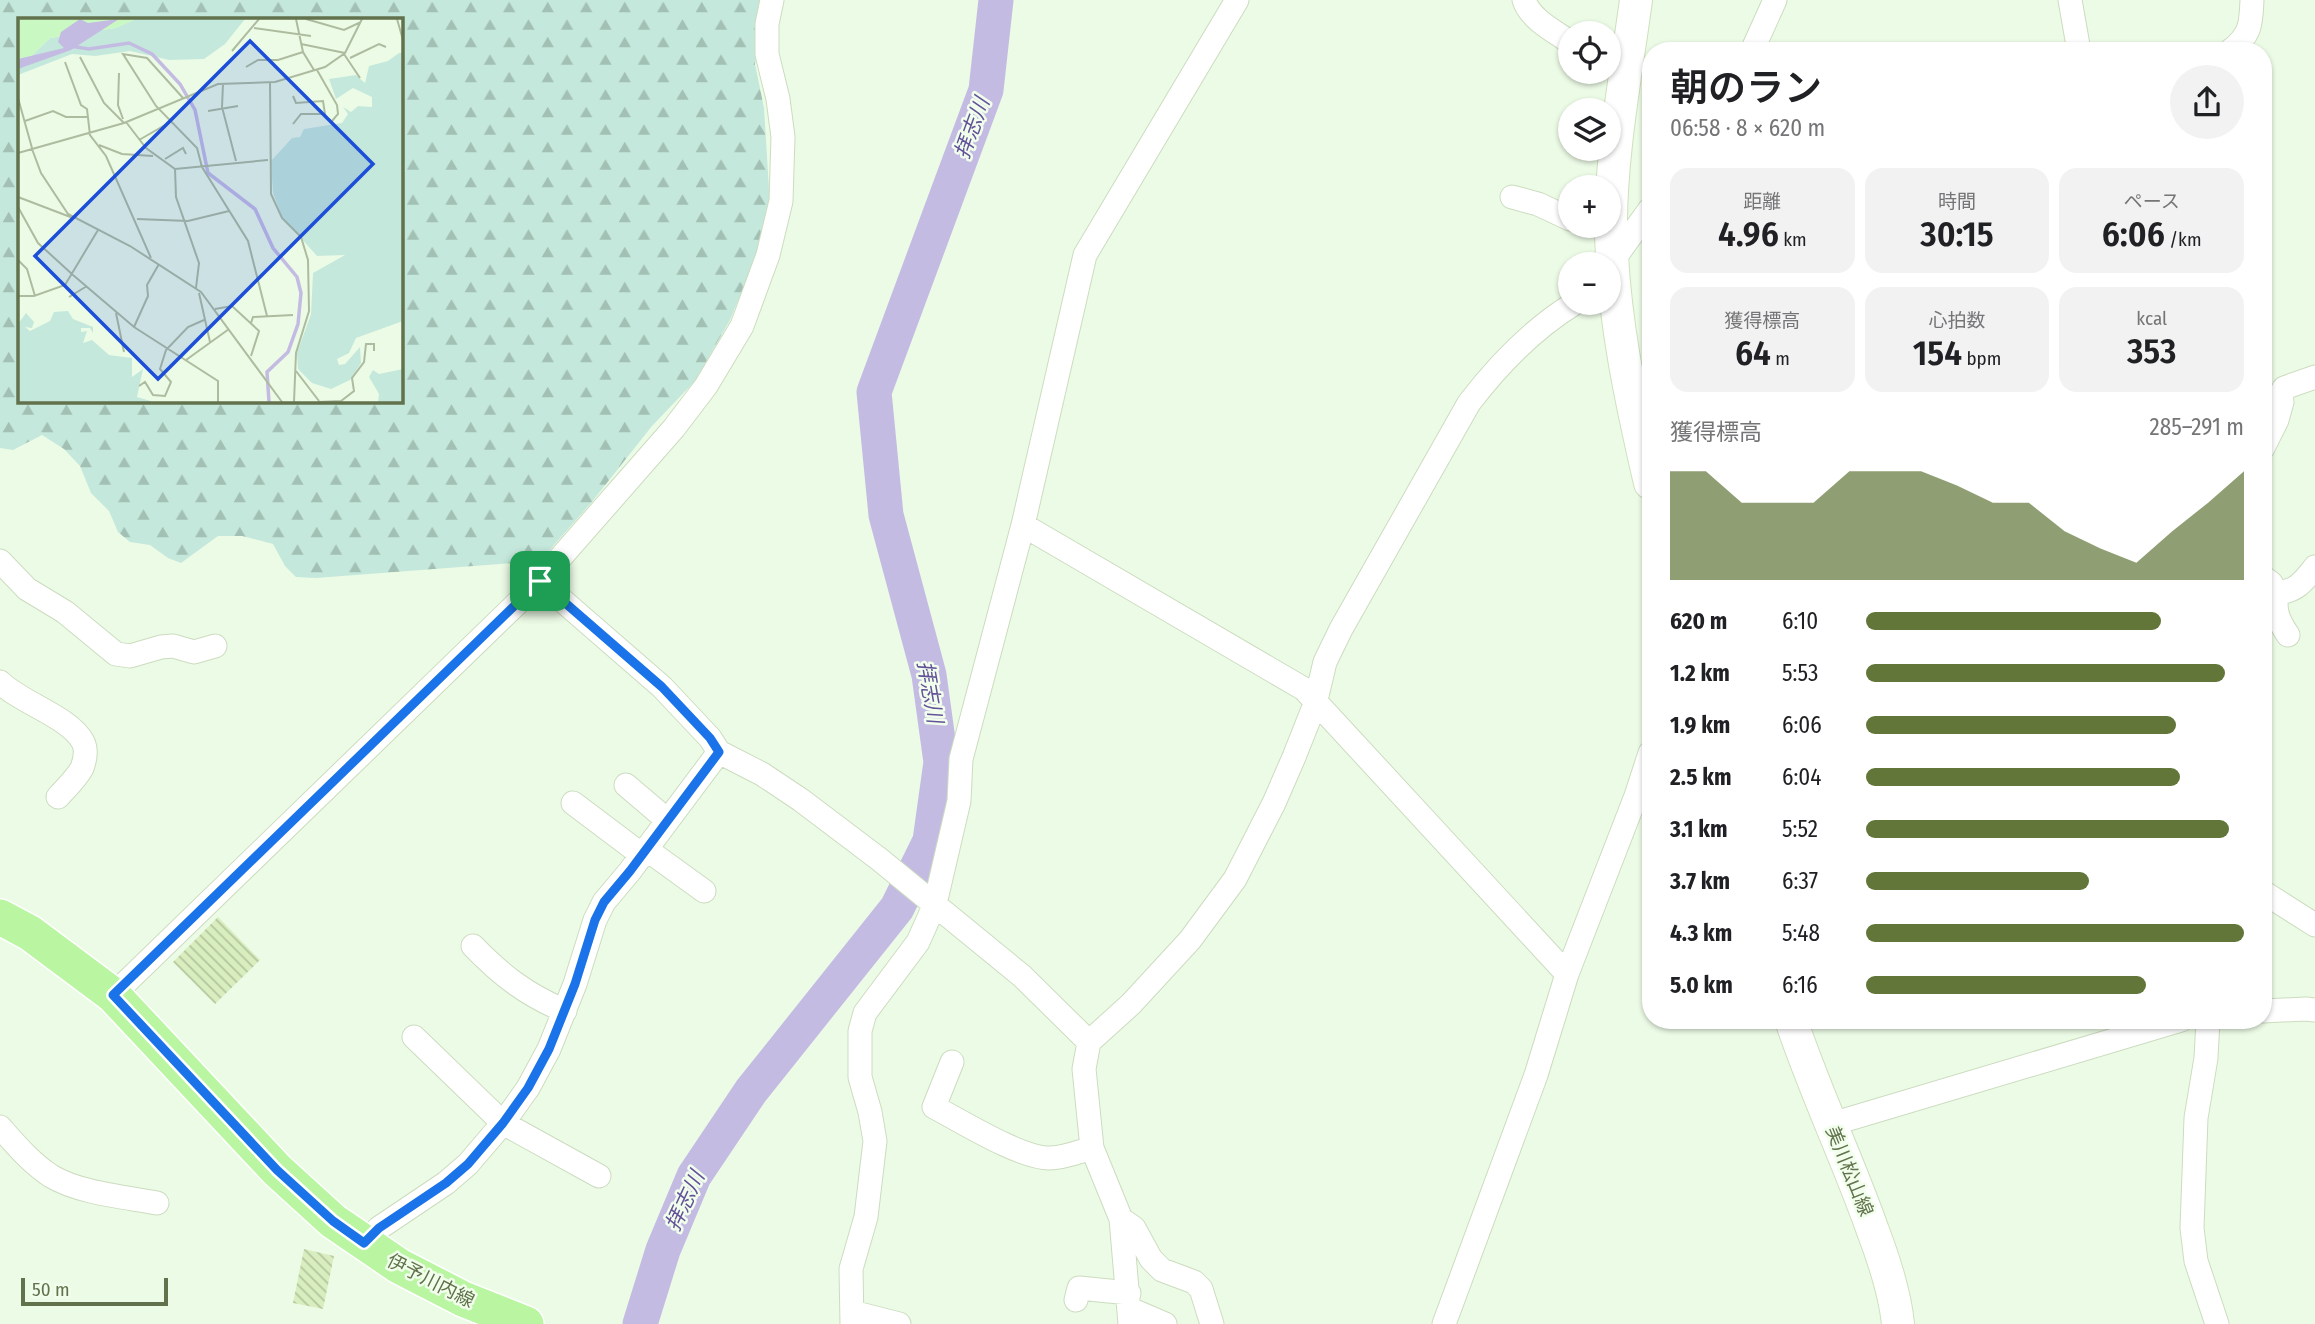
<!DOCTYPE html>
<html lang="ja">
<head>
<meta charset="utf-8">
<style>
  :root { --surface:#fff; --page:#f2f2f2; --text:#202124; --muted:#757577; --accent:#627639 }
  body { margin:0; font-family:"Fira Sans Condensed","Noto Sans JP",sans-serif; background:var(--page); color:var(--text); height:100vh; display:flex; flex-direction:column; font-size:26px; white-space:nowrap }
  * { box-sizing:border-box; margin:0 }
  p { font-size:23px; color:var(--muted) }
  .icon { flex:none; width:38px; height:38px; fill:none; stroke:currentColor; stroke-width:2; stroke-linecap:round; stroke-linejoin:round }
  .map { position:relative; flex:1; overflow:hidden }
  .drawer { position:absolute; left:1642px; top:42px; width:630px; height:987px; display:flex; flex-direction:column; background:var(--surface); border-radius:28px; box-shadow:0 2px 5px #0004 }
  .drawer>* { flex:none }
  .buttons { position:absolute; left:1558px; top:21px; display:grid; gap:14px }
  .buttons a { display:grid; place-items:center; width:63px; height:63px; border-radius:50%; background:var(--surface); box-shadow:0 2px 5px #0004; font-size:35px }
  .scale { position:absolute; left:21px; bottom:18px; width:147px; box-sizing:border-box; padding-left:7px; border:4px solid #62724c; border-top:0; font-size:19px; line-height:24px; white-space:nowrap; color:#62724c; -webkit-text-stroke:5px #f1feec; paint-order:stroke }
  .pin { position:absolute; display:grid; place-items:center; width:60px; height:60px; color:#fff; margin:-30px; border-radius:14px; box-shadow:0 4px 10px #0006 }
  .round { display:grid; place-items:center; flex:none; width:74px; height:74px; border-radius:37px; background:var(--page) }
  .headline { display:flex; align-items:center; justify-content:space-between; height:119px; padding:0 28px }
  h1 { font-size:38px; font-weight:600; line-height:52px }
  .metrics { display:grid; grid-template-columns:repeat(3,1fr); gap:10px; height:119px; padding:7px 28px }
  .metrics div { display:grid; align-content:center; border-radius:18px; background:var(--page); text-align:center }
  .metrics b { font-size:35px; font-weight:600 }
  .metrics small { font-size:19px; font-weight:400 }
  .metrics p { font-size:19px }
  .chart { height:196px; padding:14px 28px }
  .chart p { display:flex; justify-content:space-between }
  .chart svg { width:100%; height:126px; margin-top:7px; fill:var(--accent); opacity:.7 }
  ul { padding:0 28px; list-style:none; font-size:23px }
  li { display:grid; grid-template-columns:112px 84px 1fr; align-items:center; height:52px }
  li i { height:18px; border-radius:9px; background:var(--accent) }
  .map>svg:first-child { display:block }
  .forest { fill:url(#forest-firs); fill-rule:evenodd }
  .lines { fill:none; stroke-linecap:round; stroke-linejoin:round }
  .river { stroke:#c4bbe3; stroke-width:35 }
  .building { fill:url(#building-back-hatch) }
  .minor-casing { stroke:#ccdcbf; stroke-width:25 }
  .secondary-casing { stroke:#cee0bd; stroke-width:34 }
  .primary-casing { stroke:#fff; stroke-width:38 }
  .minor { stroke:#fff; stroke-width:23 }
  .secondary { stroke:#fff; stroke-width:32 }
  .primary { stroke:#baf5a2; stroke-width:35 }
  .route-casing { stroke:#fff; stroke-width:14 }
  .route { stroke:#1a73e8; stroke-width:9 }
  .labels { text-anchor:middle; stroke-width:5; stroke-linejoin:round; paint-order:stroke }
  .street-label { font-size:19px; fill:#62724c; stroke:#f1feec }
  .water-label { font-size:21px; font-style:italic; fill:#635199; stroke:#f1feec }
  .inset-river { fill:none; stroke:#c4bbe3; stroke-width:3.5 }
  .inset-road { fill:none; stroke:#adbc9f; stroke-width:2 }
  .view { fill:#1d4ed8; fill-opacity:0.15; stroke:#1d4ed8; stroke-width:3.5 }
  .inset-edge { fill:none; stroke:#62724c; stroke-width:3.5 }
</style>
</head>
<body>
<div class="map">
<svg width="2315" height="1324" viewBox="0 0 2315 1324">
  <defs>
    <pattern id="forest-firs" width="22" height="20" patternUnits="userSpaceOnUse" patternTransform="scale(1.75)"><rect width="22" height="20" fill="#c5e8dc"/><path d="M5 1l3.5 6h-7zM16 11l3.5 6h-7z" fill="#a3c0b5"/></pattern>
    <pattern id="building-back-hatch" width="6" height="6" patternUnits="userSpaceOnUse" patternTransform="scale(1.75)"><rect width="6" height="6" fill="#d8eebf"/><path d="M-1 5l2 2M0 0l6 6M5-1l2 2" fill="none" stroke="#b3c59d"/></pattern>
  </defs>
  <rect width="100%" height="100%" fill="#ecfbe6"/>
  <path class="forest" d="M0,0h766l-4,9 -7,55 9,44 6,97 -12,48 -28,67 -35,61 -43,45 -61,77 -44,50 -19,9 -212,16 -20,-1 -11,-11 -12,-22 -31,-8h-24l-37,27 -13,-5 -18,-13 -20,-3 -12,-10 -9,-21 -18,-18 -11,-27 -16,-17 -22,-14 -29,15 -13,-2zM19,19h382v382h-382z"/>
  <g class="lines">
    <path class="river" d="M640,1324l23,-74 31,-74 57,-85 146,-183 33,-67 11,-79 -12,-87 -43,-160 -12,-123 112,-302 10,-90"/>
  </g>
  <path class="building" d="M218,917l42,43 -45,44 -42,-42z
    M304,1249l30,7 -11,53 -30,-6z"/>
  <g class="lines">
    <g class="minor-casing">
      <path id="minor" d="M1524,0c6,19 30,31 46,42
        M2070,0l9,51
        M1752,51l23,-51
        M2230,51c21,-16 21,-27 22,-51
        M1512,197l26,7 32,15
        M1614,259l36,-50
        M2263,448l14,-28 5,-18 -1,-8 3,-6 31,-11
        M1023,525l281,164 263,285
        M0,561l27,28 38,23 51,42 14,2 31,-9 12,-1 21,6 21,-6
        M2263,577l8,6 6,10c-3,18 1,27 11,42
        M540,581l122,106 48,51 9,14 43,22 39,26 78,59 143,117 67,66
        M2277,593c20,-2 26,-11 38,-26
        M0,682c21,21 70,35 83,60 4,8 2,18 -1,26 -6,11 -16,20 -24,29
        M626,785l41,35
        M573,803l69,52
        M646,849l58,42
        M2263,892l52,33
        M473,946c29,30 54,49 92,65
        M113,995l427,-414 134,-153 32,-42 36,-60 26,-71 13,-54 2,-64 -5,-38 -11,-45v-30l5,-24
        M2263,1011l43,-2 9,1
        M2208,1020l-2,38 -10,60 -4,110 4,33 21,63
        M414,1037l89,86 96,53
        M952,1062l-18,45c27,14 86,51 115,51 15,0 29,-6 43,-10
        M1832,1124l349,-104
        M0,1127c15,17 31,36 51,49 28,17 74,21 106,27
        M1121,1219l13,9 17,31 11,11 32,12 7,7 11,35
        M364,1243l15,-15 67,-45 22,-19 35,-41 25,-35 21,-39 26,-65 20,-64 9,-18 26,-31 89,-119
        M1076,1300l3,-12 50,5
        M1130,1309l35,15
        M852,1312l47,12
        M852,1324l-1,-55 15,-52 9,-76 -5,-29 -10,-35v-46l5,-18 53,-71 17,-38 24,-103 2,-42 62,-234 62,-270 152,-255
        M1130,1324l-9,-105 -29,-71 -8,-79 5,-27 42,-38 59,-64 45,-61 39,-76 20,-46 21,-53 10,-42 16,-33 128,-226c29,-38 65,-75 106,-100
        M1444,1324l92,-249 31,-101 69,-178 14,-43"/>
    </g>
    <g class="secondary-casing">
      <path id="secondary" d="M1636,0c-10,75 -26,157 -25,232 2,86 20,169 39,251
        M1791,1020c24,72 57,140 82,211 11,29 22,61 25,93"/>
    </g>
    <g class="primary-casing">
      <path id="primary" d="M0,917l30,16 83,62 164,175 56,51 66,45 64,33 63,25"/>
    </g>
    <use href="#minor" class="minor"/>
    <use href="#secondary" class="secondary"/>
    <use href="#primary" class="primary"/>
  </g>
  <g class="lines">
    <g class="route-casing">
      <path id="route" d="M540,581l122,106 48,51 9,14 -89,119 -26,31 -9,18 -20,64 -26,65 -21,39 -25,35 -35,41 -22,19 -67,45 -15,15 -31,-22 -56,-51 -164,-175z"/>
    </g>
    <use href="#route" class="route"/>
  </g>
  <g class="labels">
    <g class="street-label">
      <text transform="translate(1850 1171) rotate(68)" y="7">美川松山線</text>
      <text transform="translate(431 1280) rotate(27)" y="7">伊予川内線</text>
    </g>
    <g class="water-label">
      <text transform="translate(972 128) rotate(-70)" y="7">拝志川</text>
      <text transform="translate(930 692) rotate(80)" y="7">拝志川</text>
      <text transform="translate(685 1201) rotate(-65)" y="7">拝志川</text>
    </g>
  </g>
  <g transform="translate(18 18)">
    <rect width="385" height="385" fill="#ecfbe6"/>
    <path d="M118,1h109l-20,25 -21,15 -35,1 -39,-9 -35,5 -23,-2 -54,21v-6l32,-31 65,-10z" fill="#c5e8dc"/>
    <path d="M381,35h4v268l-47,17 -7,15 -12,6 2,6 6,-1 15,-17 1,16 -11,17 -19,9 -19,-6 -14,-14 -1,-16 14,-39 2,-41 32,-18 -28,1 -35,-39 -9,-24 -2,-32 21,-23 8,-1 4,-8 38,-6 6,-9 -5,-7 8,5 7,-6 14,1v-10l-19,-9 -17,11 -7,-20 27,-4 9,8 4,-17 19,-5zM50,293l5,8 20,8v6l-3,-5h-9v4l6,-1 -4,12 9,-3 17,15 23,3v19l11,-8 -6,28 17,5h-136v-78l8,-11 8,9 -2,6 -7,-1 5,4 20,-10 4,-9zM385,351v33h-25l1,-8 -10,-17 4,-7 6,4z" fill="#c5e8dc"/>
    <path d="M0,1h118l-21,9 -65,10 -32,31z" fill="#caf8c3"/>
    <path d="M62,1l8,4 31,-4 -48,31 -53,19v-10l46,-11 -6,-6 3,-10z" fill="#c4bbe3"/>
    <path class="inset-river" d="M52,28l19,3 40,-6 23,11 28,30 15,26 13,63 47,36 18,39 24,29 4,16 -3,31 -10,28 -21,20 2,30"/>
    <path class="inset-road" d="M278,1l7,33 11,18M288,1l38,11 17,-8M379,1l6,21M236,10l57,8M283,26l44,9M214,33l27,-32M326,36l16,24M62,39l24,46 20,20M332,40l29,-14 7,3M47,44l16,43 6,4 3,26 16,21 45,102M228,49l12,-7h20l25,-8M299,52l20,35 1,9 -6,7M101,55l-1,32 5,14M252,64l1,112 11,24 19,19 7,23 1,51 -13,42 -2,49M205,66l-1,23 14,54M0,80l14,50M165,80l-36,-40 -24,-4 33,52 41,42 5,19 46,74 19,75M190,93l30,-5M7,103l28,-10 13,6h22M108,104l20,26 29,21 93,-9M275,106l8,-10h24l-2,-13 -27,2 -3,-7M121,122l33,-19M81,127l23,9 31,2M14,131l9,24 27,41 62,32 71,46 81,110M0,135l106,-30 94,-39 57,-2 50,-15 20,-14 17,-34M147,141l18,-11 3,6M157,151l1,28 23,66 -3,25M0,179l55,21M0,189l20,36 35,32 61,52 84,54v21M119,201l51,2 41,-10M0,242l9,9 8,27M181,275l11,49M0,278h16l31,-11 33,-55M51,279l18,-11M197,291l17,-3 27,25 -8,25M98,295l8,39M233,305l2,-6 40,-2M116,309l14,-31 -1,-11 12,-21M168,342l43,-31M278,353l23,30M121,368l6,-4 8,13 12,1 6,-14 -11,-13 6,-19 22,-23 16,-7M300,384l23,-1 13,-10 -2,-13 12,-16 2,-18h8v7"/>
    <path class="view" d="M232,23l123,123 -215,215 -123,-123z"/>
    <rect width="385" height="385" class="inset-edge"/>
  </g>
</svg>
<div class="buttons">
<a><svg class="icon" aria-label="locate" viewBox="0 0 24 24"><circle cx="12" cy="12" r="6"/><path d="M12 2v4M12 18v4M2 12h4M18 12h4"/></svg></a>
<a><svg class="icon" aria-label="layers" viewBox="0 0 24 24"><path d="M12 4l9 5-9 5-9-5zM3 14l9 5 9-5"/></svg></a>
<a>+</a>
<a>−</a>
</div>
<div class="scale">50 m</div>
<div class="pin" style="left:540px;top:581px;background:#1e9e55"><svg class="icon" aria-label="arrive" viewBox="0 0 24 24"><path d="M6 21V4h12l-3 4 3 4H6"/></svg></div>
<section class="drawer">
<div class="headline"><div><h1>朝のラン</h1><p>06:58 · 8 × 620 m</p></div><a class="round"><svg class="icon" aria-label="share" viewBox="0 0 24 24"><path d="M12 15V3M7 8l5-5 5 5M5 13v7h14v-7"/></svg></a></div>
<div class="metrics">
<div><p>距離</p><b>4.96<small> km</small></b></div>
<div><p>時間</p><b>30:15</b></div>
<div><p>ペース</p><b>6:06<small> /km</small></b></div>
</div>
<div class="metrics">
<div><p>獲得標高</p><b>64<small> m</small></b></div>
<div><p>心拍数</p><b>154<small> bpm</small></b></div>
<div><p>kcal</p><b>353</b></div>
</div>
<div class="chart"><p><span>獲得標高</span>285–291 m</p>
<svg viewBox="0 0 160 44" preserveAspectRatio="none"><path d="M0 44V6L10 6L20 17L30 17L40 17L50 6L60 6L70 6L80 11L90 17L100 17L110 27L120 33L130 38L140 27L150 17L160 6V44z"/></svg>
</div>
<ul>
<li><b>620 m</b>6:10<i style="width:78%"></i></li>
<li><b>1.2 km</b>5:53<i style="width:95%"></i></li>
<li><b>1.9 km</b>6:06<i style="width:82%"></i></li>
<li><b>2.5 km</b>6:04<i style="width:83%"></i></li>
<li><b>3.1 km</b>5:52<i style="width:96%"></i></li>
<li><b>3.7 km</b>6:37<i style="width:59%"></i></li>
<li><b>4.3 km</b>5:48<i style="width:100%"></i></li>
<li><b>5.0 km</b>6:16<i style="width:74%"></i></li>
</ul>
</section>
</div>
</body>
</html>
